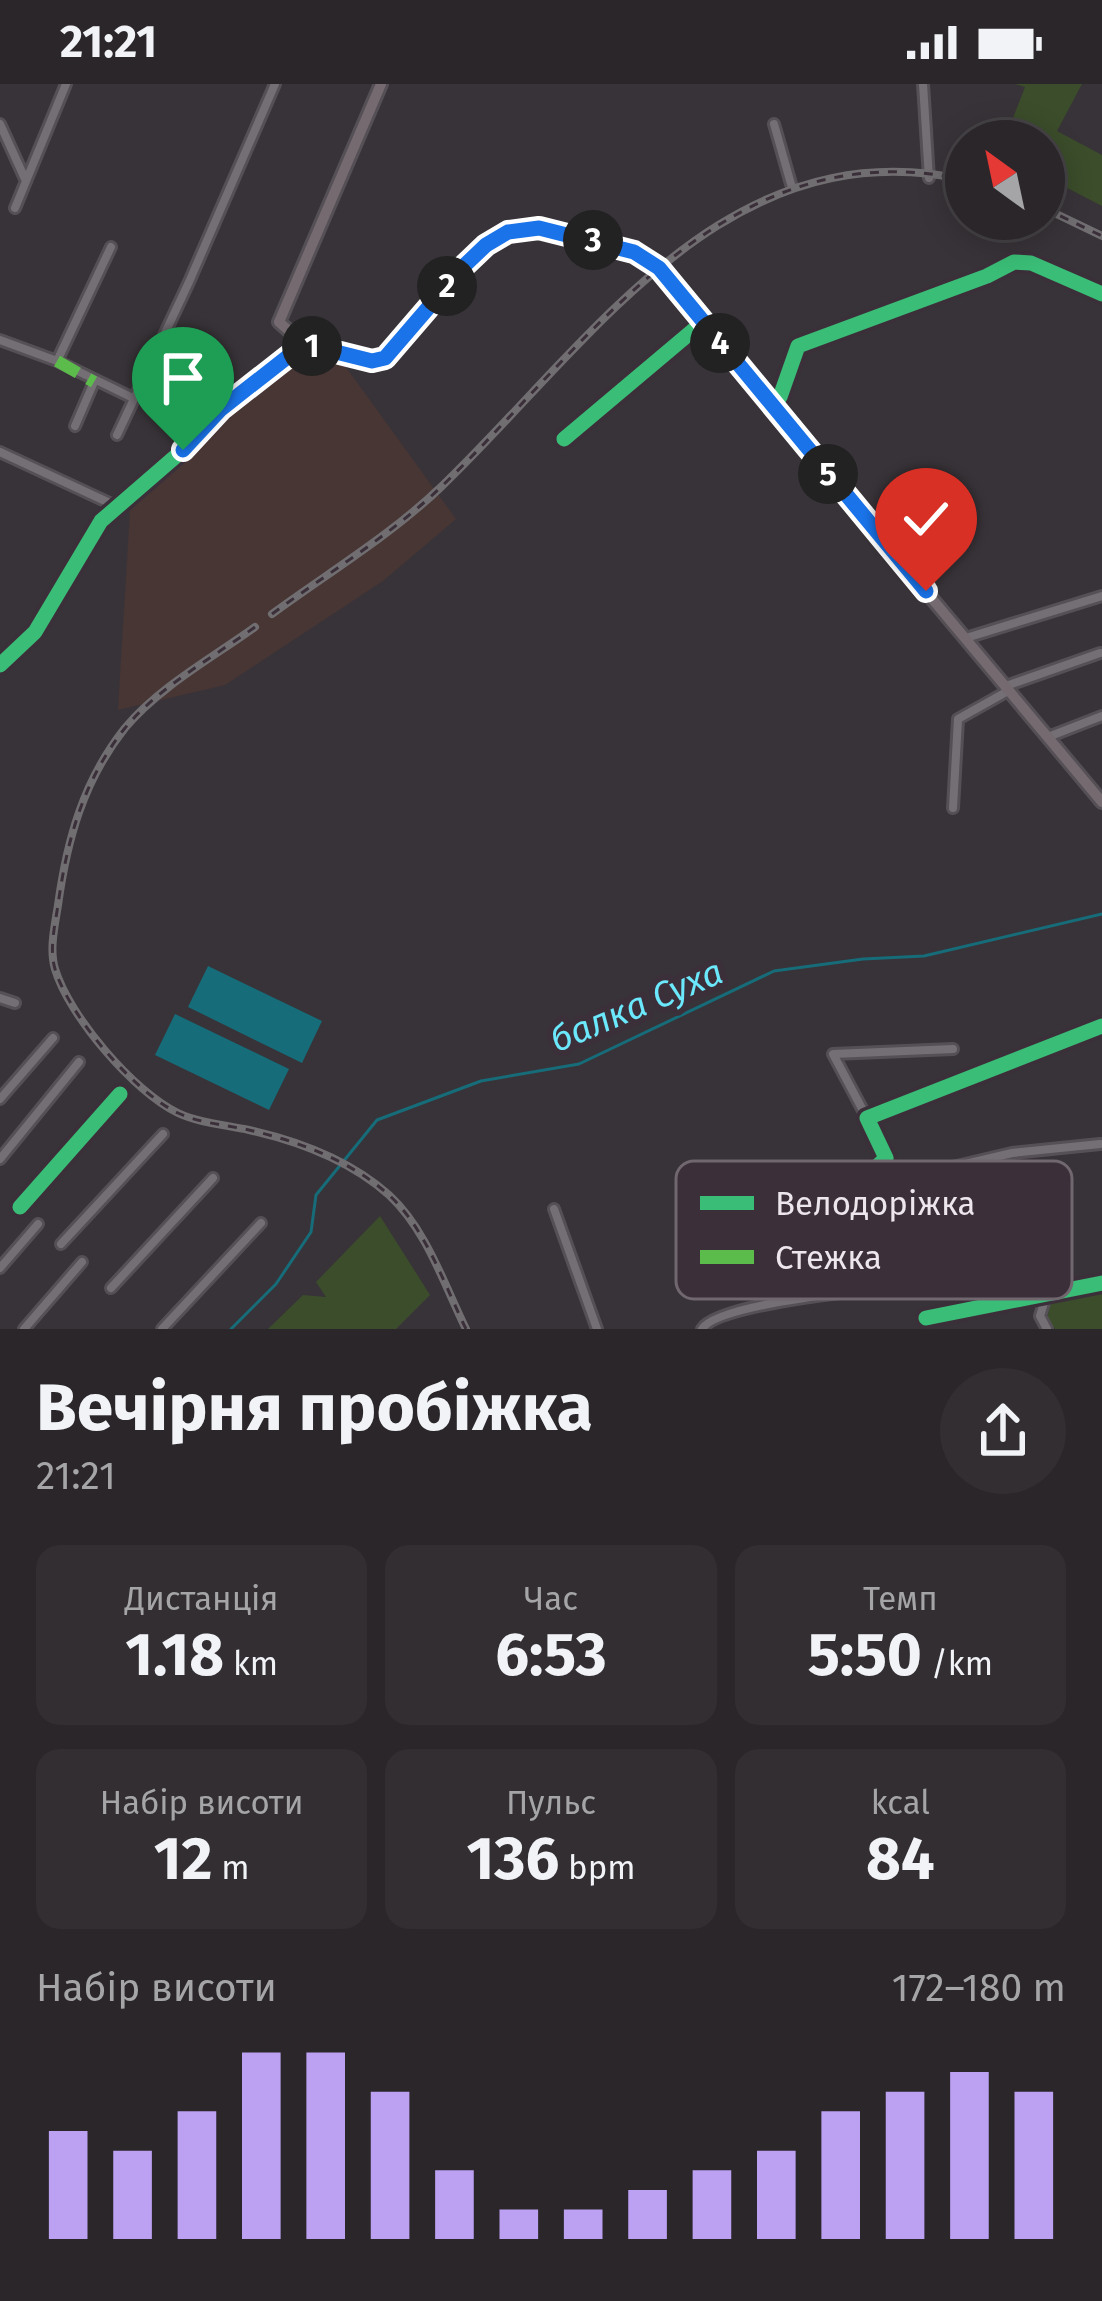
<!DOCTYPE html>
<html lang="uk">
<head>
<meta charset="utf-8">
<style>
  :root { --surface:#2a262a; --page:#322e32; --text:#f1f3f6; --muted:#a5a5a8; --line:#464347; --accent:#bca0f2 }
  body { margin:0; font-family:"Fira Sans",sans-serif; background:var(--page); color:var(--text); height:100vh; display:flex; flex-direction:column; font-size:45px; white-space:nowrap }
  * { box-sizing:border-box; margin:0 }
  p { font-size:39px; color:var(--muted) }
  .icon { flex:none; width:66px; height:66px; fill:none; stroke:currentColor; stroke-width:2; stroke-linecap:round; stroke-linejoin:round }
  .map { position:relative; height:1245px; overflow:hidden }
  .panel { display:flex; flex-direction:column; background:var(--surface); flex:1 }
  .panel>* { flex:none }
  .needle { width:78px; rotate:327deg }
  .controls { position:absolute; left:945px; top:36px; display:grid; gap:24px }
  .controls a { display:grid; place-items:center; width:120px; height:120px; border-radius:50%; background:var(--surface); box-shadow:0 6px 30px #0003,0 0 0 3px var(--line); font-size:60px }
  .pin { position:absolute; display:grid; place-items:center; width:102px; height:102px; color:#fff; margin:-123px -51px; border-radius:50% 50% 50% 0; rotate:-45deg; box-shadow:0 0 12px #0007 }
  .pin .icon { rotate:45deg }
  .km { position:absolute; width:60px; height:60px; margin:-30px; border-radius:50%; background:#222; color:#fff; font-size:33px; line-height:60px; text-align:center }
  .round { display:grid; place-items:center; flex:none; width:126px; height:126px; border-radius:63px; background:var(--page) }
  .summary { display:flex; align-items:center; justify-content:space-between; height:204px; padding:0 36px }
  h1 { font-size:66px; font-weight:700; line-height:90px }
  .stats { display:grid; grid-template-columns:repeat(3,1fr); gap:18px; height:204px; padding:12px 36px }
  .stats div { display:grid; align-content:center; border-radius:24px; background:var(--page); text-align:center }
  .stats b { font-size:60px; font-weight:700 }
  .stats small { font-size:33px; font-weight:400 }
  .stats p { font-size:33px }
  .chart { height:336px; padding:24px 36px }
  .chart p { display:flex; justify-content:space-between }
  .chart svg { width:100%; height:216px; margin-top:12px; stroke:var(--accent); stroke-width:6 }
  .status { display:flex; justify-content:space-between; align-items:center; height:84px; padding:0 60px; background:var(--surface); direction:ltr }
  .status svg { height:33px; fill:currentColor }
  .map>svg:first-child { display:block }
  .industrial { fill:#483635 }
  .green { fill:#3b4d2b }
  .water { fill:#166c79 }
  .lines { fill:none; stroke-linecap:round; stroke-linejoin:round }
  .stream { stroke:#166c79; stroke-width:3 }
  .minor-casing { stroke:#555055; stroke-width:14 }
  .major-casing { stroke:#555055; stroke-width:16 }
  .minor { stroke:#746f74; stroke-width:8 }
  .major { stroke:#746a6f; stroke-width:10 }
  .rail-casing { stroke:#716e71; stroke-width:8 }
  .rail { stroke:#3b303a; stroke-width:3; stroke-dasharray:9; stroke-linecap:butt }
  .quiet { stroke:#5cbc4b; stroke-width:12; stroke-dasharray:24 12; stroke-linecap:butt }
  .cycleway-casing { stroke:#3b303a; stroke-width:22 }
  .cycleway { stroke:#3abd76; stroke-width:15 }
  .route-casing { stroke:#fff; stroke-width:24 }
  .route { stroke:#1a73e8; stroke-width:15 }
  .labels { text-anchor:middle; stroke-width:12; stroke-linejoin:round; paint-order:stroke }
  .water-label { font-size:36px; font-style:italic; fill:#6ce8fc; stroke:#3b303a }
  .key { fill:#3b303a; stroke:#70676f; stroke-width:3 }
  .key-label { font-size:33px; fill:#ede6ec }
</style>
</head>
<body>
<div class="status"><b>21:21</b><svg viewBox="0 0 49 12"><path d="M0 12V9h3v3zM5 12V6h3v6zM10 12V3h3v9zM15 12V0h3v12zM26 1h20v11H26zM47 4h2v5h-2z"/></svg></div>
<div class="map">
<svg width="1102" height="1245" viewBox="0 0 1102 1245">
  <rect width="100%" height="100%" fill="#383338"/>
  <path class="industrial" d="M296,271l44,4 116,160 -73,62 -158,104 -107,25 12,-200z"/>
  <path class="green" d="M1015,0h67l-25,47 45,24v51l-58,-30v-35h-26l-7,-18 14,-36z
    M380,1132l50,79 -34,34h-128l35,-34 23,2 -10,-15z
    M1102,1204v41h-47l-8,-10 4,-18z"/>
  <path class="water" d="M208,882l114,55 -20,42 -114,-56z
    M175,930l114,55 -20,41 -114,-55z"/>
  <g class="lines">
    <path class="stream" d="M231,1245l45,-45 35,-52 5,-37 61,-75 104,-39 98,-17 195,-93 89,-12 61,-3 178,-42"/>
    <g class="minor-casing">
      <path id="minor" d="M923,0l6,94
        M0,40l26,57
        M774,40l17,60
        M15,124l51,-124
        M0,256l57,21 76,37
        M57,277l54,-114
        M780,313l18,-51 189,-70 27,-14 17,1 71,31
        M75,342l19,-44
        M117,351l72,-153 86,-198
        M564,355l139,-117
        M0,368l116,54
        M966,554l136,-42
        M0,581l35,-33 66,-111 82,-71 38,-41 83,-65
        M1006,602l94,-33
        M1048,653l54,-21
        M953,724l5,-89 50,-28
        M0,914l15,5
        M0,1015l53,-61
        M867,1034l-34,-64 120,-5
        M0,1075l79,-97
        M863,1092l5,11 144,-34 88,-9
        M846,1100l24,-11 16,-15 -19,-40 235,-92
        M20,1123l100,-113
        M554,1125l43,120
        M61,1160l102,-110
        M0,1184l38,-44
        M111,1204l102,-110
        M1046,1212l-6,20 7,13
        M926,1234l176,-35
        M24,1245l58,-67
        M162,1245l99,-106
        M702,1245c15,-25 158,-38 192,-43"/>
    </g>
    <g class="major-casing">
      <path id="major" d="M381,0l-102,238 25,22 68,17 19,-6 74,-90 43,-33 31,-4 108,30 455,544"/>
    </g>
    <use href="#minor" class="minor"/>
    <use href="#major" class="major"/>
    <g class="rail-casing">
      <path id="rail" d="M1044,124l58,28
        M272,530c56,-41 119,-79 169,-127 150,-144 285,-360 525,-307
        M255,543c-43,31 -96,60 -130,101 -42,53 -58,112 -67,177 -3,20 -9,44 -3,64 14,47 79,123 123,144 21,10 48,12 71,17 49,11 102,31 140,65 37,34 55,89 77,134"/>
    </g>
    <use href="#rail" class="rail"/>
    <path class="quiet" d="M57,277l37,21"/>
    <g class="cycleway-casing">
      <path id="cycleway" d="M780,313l18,-51 189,-70 27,-14 17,1 71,31
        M564,355l139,-117
        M0,581l35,-33 66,-111 82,-71 38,-41 83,-65
        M846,1100l24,-11 16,-15 -19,-40 235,-92
        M20,1123l100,-113
        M926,1234l176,-35"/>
    </g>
    <use href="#cycleway" class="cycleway"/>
  </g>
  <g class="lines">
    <g class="route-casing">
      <path id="route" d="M183,366l38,-41 83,-65 68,17 13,-3 80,-93 21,-20 22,-13 31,-4 95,24 25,16 267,323"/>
    </g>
    <use href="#route" class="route"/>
  </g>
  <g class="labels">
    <g class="water-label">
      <text transform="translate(636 921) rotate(-23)" y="13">балка Суха</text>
    </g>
  </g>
  <rect x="676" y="1077" width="396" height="138" rx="18" class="key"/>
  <rect x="700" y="1112" width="54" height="14" fill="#3abd76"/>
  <rect x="700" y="1166" width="54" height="14" fill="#5cbc4b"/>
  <g class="key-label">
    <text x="775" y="1131">Велодоріжка</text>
    <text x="775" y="1185">Стежка</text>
  </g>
</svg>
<div class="controls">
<a><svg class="needle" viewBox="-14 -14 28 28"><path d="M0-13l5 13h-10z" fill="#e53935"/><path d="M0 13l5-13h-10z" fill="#a5a5a8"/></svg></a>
</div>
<div class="pin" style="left:183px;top:366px;background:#1e9e55"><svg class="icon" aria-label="arrive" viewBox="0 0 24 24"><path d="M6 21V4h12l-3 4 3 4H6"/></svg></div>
<div class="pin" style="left:926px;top:507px;background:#d93025"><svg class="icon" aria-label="check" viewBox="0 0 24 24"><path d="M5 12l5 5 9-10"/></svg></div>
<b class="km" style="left:312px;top:262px">1</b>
<b class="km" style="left:447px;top:202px">2</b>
<b class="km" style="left:593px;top:156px">3</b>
<b class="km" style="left:720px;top:259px">4</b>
<b class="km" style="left:828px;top:390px">5</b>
</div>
<section class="panel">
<div class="summary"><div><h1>Вечірня пробіжка</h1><p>21:21</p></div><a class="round"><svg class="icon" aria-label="share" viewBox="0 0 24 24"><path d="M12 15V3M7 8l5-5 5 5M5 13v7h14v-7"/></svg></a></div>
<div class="stats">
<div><p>Дистанція</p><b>1.18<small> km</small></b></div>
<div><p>Час</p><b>6:53</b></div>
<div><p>Темп</p><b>5:50<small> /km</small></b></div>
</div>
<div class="stats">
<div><p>Набір висоти</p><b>12<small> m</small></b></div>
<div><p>Пульс</p><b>136<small> bpm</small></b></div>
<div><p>kcal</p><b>84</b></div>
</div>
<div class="chart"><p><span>Набір висоти</span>172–180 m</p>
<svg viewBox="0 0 160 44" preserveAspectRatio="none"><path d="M5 44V22M15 44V26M25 44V18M35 44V6M45 44V6M55 44V14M65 44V30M75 44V38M85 44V38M95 44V34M105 44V30M115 44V26M125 44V18M135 44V14M145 44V10M155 44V14"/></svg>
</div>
</section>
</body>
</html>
